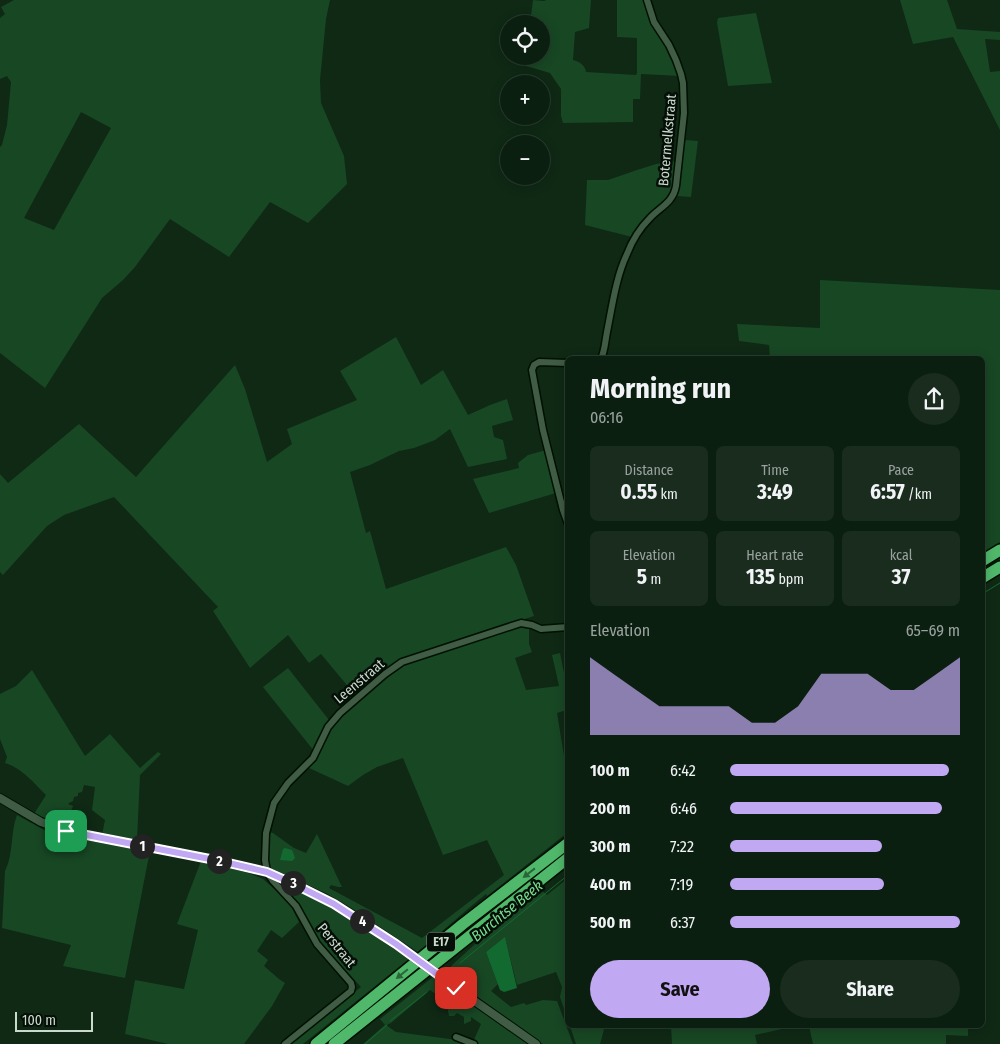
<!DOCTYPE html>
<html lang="en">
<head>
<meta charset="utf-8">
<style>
  :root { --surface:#0b1f10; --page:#192c1e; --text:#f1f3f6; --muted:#9aa29f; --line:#2b3d30; --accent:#c1a8f3 }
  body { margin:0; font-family:"Fira Sans Condensed",sans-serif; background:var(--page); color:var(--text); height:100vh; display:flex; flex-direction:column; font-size:19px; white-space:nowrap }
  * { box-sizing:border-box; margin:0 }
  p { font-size:16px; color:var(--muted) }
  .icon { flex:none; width:28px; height:28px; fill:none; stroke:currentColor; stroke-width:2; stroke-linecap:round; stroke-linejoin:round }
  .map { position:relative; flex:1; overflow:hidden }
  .panel { position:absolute; left:565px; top:356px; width:420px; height:672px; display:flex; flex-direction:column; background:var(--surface); border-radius:8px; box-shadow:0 2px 12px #0003,0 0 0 1px var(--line) }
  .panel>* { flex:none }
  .buttons { position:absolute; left:500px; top:15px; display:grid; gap:10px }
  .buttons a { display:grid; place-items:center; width:50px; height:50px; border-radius:50%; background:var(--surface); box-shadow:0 2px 12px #0003,0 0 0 1px var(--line); font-size:25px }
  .scale { position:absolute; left:15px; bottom:12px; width:78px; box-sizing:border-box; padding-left:5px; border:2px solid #cadacc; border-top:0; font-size:14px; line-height:18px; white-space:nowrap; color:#cadacc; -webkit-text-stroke:4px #050f07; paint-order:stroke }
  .pin { position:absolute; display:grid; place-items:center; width:42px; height:42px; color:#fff; margin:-21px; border-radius:10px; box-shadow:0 2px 8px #0006 }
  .km { position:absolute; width:25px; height:25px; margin:-12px; border-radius:50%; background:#222; color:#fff; font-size:14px; line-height:25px; text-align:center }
  .round { display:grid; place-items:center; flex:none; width:52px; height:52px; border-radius:26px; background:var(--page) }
  .headline { display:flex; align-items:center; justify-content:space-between; height:85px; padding:0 25px }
  h1 { font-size:28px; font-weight:700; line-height:38px }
  .stats { display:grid; grid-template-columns:repeat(3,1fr); gap:8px; height:85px; padding:5px 25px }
  .stats div { display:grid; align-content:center; border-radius:8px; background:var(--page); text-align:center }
  .stats b { font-size:21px; font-weight:700 }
  .stats small { font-size:14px; font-weight:400 }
  .stats p { font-size:14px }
  .chart { height:140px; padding:10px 25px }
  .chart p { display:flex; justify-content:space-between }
  .chart svg { width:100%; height:90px; margin-top:5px; fill:var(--accent); opacity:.7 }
  .primary-button { display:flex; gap:10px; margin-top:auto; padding:10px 25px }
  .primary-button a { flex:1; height:58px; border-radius:30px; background:var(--accent); color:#111; font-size:20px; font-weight:700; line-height:58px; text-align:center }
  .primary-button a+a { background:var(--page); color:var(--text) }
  ul { padding:0 25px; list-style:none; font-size:16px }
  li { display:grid; grid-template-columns:80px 60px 1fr; align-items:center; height:38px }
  li i { height:12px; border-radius:6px; background:var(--accent) }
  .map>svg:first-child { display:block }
  .green { fill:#184724; fill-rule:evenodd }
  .water { fill:#136a31 }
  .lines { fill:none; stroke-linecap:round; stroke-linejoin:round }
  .stream { stroke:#136a31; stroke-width:1 }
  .minor-casing { stroke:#001102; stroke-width:9 }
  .tertiary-casing { stroke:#001102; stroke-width:10 }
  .motorway-casing { stroke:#001102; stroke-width:14 }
  .minor { stroke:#405c45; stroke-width:6 }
  .tertiary { stroke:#405c45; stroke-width:8 }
  .motorway { stroke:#50b86b; stroke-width:11 }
  .tertiary-bridge-casing { stroke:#001102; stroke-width:10; stroke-linecap:butt }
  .tertiary-bridge { stroke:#405c45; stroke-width:8 }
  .oneway { fill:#2a6439 }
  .route-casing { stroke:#fff; stroke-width:10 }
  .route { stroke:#c1a8f3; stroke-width:6 }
  .labels { text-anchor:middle; stroke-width:5; stroke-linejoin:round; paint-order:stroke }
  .shield { fill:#050f07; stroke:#8f9d91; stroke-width:1 }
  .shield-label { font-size:12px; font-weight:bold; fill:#cadacc }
  .street-label { font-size:14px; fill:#cadacc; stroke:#050f07 }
  .water-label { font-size:15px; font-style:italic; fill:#77df8f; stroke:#050f07 }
</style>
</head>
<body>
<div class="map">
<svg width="1000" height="1044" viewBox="0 0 1000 1044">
  <rect width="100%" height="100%" fill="#0f2915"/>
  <path class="green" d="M14,0h316l-4,19 -6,61 1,23 23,53 3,28 -39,39 -38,-21 -41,55 -59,-38 -35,48 -12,13 -21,18 -57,90 -45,-35v-206l2,-2 5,-20 4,-43 -4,-6 -7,3v-61l5,-4 -4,-7zM81,112l30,16 -57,102 -30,-12z
    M533,0l11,1 2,-1h45l-2,28 -14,4 -2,28c7,2 12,5 13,12l50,3 1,-2v-35l-20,-1v-37h28l25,51 10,25 -39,-2 -1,25h-7v23l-70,1 -2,-7v-27l-11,-16 -24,-7v-10h15v-32h-11z
    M900,0h47l10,29 43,3v8l-15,-1 5,33 10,-1v59l-47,-93 -40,7z
    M756,13l16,70 -44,3 -11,-63 1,-5z
    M685,140l13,1 -7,56 -14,-1z
    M678,161l-4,25 -6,12 -25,22 -11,17 -47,-12 2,-45h21l29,-10 19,-6z
    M820,280l180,10v252l-17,11 -1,-194h-212l-1,-14 -30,-4 -2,-17 83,4z
    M396,337l25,48 22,-15 25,45 22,-10 17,-6 6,21 -21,6 2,11 9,3 4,19 -39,8 -18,-38 -15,11 -21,8 -15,3 -29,14 -20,7 16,61 4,-2 16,58 120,-42 10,18 18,51 -133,44 -45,36 -35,-42 -12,9 -21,-28 -38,33 -37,-57 5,-4 -104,-110 -50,18 -17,11 -44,49 -3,-3v-98l8,9 71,-59 57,53 99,-112 10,24 22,73 25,-18 -5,-15 70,-29 -17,-29z
    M546,450l10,43 -67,20 -16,-34 46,-11 -1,-5 10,-8z
    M522,626l7,2v16l3,8 -17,6 11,32 33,-4 -7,-31 8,-2 8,40 -1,17 -10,3 10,61v59l-80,63 -1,-2c-24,19 -45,39 -68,58l-68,-45 -24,-14 -32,-14 -26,-10v-37l5,1 21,15 12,5 11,-19 25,53h-4l-7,-2 -2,3 93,50 82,-63 -17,-35 -44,15 -40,-97 -26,9 -14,8 -15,11 -41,-19 27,-44 30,-28 33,-27 11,-6 39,-11 64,-22z
    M288,668l41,52 -9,17 -6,14 -51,-64z
    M32,670l53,86 25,-22 30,34 18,-16 3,2 -21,21 -3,65 -35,-5 3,-15 -13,-10 3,-23 -11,-2 -2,7 -4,1v3l-4,1 -1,4 -4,2 -1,1 5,2 -2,5 2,1 -6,16 -19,-7 -14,-7 12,-19c-12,-12 -24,-27 -41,-32l2,-6 -7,-18v-45l16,-8z
    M17,815l27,15 23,7 83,14 -25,127 -62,-12 8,-21 -69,-17 3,-57c9,-18 5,-38 12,-56z
    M201,861l45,11 17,7 26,23 10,20 -17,16 -11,-8 -14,21 11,9 -4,6 15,13 6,4 -13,23 -28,38h-76l-43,-10 10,-54 49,9 14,-59 -21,-6z
    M567,879v139l-7,-21 2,-10 -6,-15 -39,13 -12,-47 -19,14 12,32 -7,7 20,16 13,-4 2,2 17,-5 14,1 16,43h-30l-85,-61 1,-1 -12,-9 5,-8 32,-29 58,-45 5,4z
    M277,881l45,20 71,44 -1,2 17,12 -106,85h-12l70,-57 -40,-43 -25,-43z
    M433,977l17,12 1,-1 79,56h-52l-5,-2 8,-18 -10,-7v4l-7,3v-7l-7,-4 -3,3h-5l-3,-15 -16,-11 -39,33 -5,2 10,7 54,7 17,5h-104l22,-19 -5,-6z
    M570,1026h35l-5,18h-24z
    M671,1026h124l-40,9 2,9h-85z
    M809,1026h159v10l-22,-1v9h-133z"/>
  <path class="water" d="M285,848l7,2 3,8 -3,3 -12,-1 3,-11z
    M505,937l12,51 -13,4 -4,-2 -14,-38z"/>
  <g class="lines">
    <path class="stream" d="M982,594l18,-11
      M460,963l108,-88
      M390,1021l37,-29
      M365,1044l22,-19"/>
    <g class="minor-casing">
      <path id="minor" d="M601,359c4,-9 4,-17 6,-27 5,-25 9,-55 20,-78 5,-13 13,-26 23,-36 10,-11 23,-15 26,-32l8,-73 -1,-30 -2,-9 -5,-14 -7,-15 -15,-23 -7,-22
        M568,363l-29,-1 -5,3 -2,5 11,60 20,80 5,14
        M456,1037l18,7
        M285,1044l66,-53 1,-4 -1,-4 -34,-39 -21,-38 -23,-25 -6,-9 -2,-12 1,-27 8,-30 14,-20 25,-25 15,-31 12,-14 45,-39 17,-12 119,-39 11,2 9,4 27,-2"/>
    </g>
    <g class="tertiary-casing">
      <path id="tertiary" d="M0,798l41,24 25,9 154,30 47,11 28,12 39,20 62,40
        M456,988l80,56"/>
    </g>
    <g class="motorway-casing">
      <path id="motorway" d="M982,561l18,-11
        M982,578l18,-11
        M316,1044l147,-120 105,-81
        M334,1044l234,-186"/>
    </g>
    <use href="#minor" class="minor"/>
    <use href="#tertiary" class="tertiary"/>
    <use href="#motorway" class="motorway"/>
    <g class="tertiary-bridge-casing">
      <path id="tertiary-bridge" d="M396,944l60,44"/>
    </g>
    <use href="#tertiary-bridge" class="tertiary-bridge"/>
  </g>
  <defs><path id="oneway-solid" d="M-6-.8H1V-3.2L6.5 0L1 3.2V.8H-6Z" transform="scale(1.25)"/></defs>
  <g class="oneway">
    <use href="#oneway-solid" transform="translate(529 873) rotate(142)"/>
    <use href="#oneway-solid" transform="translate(402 974) rotate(141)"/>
  </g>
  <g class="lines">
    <g class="route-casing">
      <path id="route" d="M66,831l154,30 47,11 27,12 40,20 62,40 60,44"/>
    </g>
    <use href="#route" class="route"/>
  </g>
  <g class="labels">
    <rect class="shield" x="427" y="932.5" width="28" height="19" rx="4"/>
    <g class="shield-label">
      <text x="441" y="946">E17</text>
    </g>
    <g class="street-label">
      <text transform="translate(667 140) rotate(-85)" y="5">Botermelkstraat</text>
      <text transform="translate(359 681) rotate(-40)" y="5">Leenstraat</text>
      <text transform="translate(337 945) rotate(51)" y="5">Perstraat</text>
    </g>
    <g class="water-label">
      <text transform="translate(507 911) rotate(-39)" y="5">Burchtse Beek</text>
    </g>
  </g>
</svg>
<div class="buttons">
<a><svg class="icon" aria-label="locate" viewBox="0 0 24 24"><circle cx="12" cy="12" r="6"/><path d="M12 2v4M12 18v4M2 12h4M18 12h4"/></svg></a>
<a>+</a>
<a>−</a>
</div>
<div class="scale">100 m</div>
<div class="pin" style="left:66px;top:831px;background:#1e9e55"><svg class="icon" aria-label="arrive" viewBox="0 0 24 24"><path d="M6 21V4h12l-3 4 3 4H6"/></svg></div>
<div class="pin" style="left:456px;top:988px;background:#d93025"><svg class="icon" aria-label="check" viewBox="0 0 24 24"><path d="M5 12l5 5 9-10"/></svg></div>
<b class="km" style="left:142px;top:846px">1</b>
<b class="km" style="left:219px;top:861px">2</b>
<b class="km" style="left:293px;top:883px">3</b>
<b class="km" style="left:362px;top:921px">4</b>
<section class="panel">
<div class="headline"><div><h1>Morning run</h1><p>06:16</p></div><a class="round"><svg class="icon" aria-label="share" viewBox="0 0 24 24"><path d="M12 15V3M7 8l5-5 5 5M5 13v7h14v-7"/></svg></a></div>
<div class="stats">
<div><p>Distance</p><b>0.55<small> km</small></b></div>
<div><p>Time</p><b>3:49</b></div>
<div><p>Pace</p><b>6:57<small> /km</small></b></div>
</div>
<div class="stats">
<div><p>Elevation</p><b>5<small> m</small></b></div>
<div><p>Heart rate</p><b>135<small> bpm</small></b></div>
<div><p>kcal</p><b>37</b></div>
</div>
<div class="chart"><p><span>Elevation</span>65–69 m</p>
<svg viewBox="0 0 160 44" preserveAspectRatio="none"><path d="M0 44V6L10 14L20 22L30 30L40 30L50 30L60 30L70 38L80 38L90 30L100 14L110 14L120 14L130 22L140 22L150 14L160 6V44z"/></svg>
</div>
<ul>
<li><b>100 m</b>6:42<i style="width:95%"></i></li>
<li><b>200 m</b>6:46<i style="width:92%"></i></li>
<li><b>300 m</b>7:22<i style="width:66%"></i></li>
<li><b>400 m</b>7:19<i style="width:67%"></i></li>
<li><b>500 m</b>6:37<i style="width:100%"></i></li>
</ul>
<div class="primary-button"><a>Save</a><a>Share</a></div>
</section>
</div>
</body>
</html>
